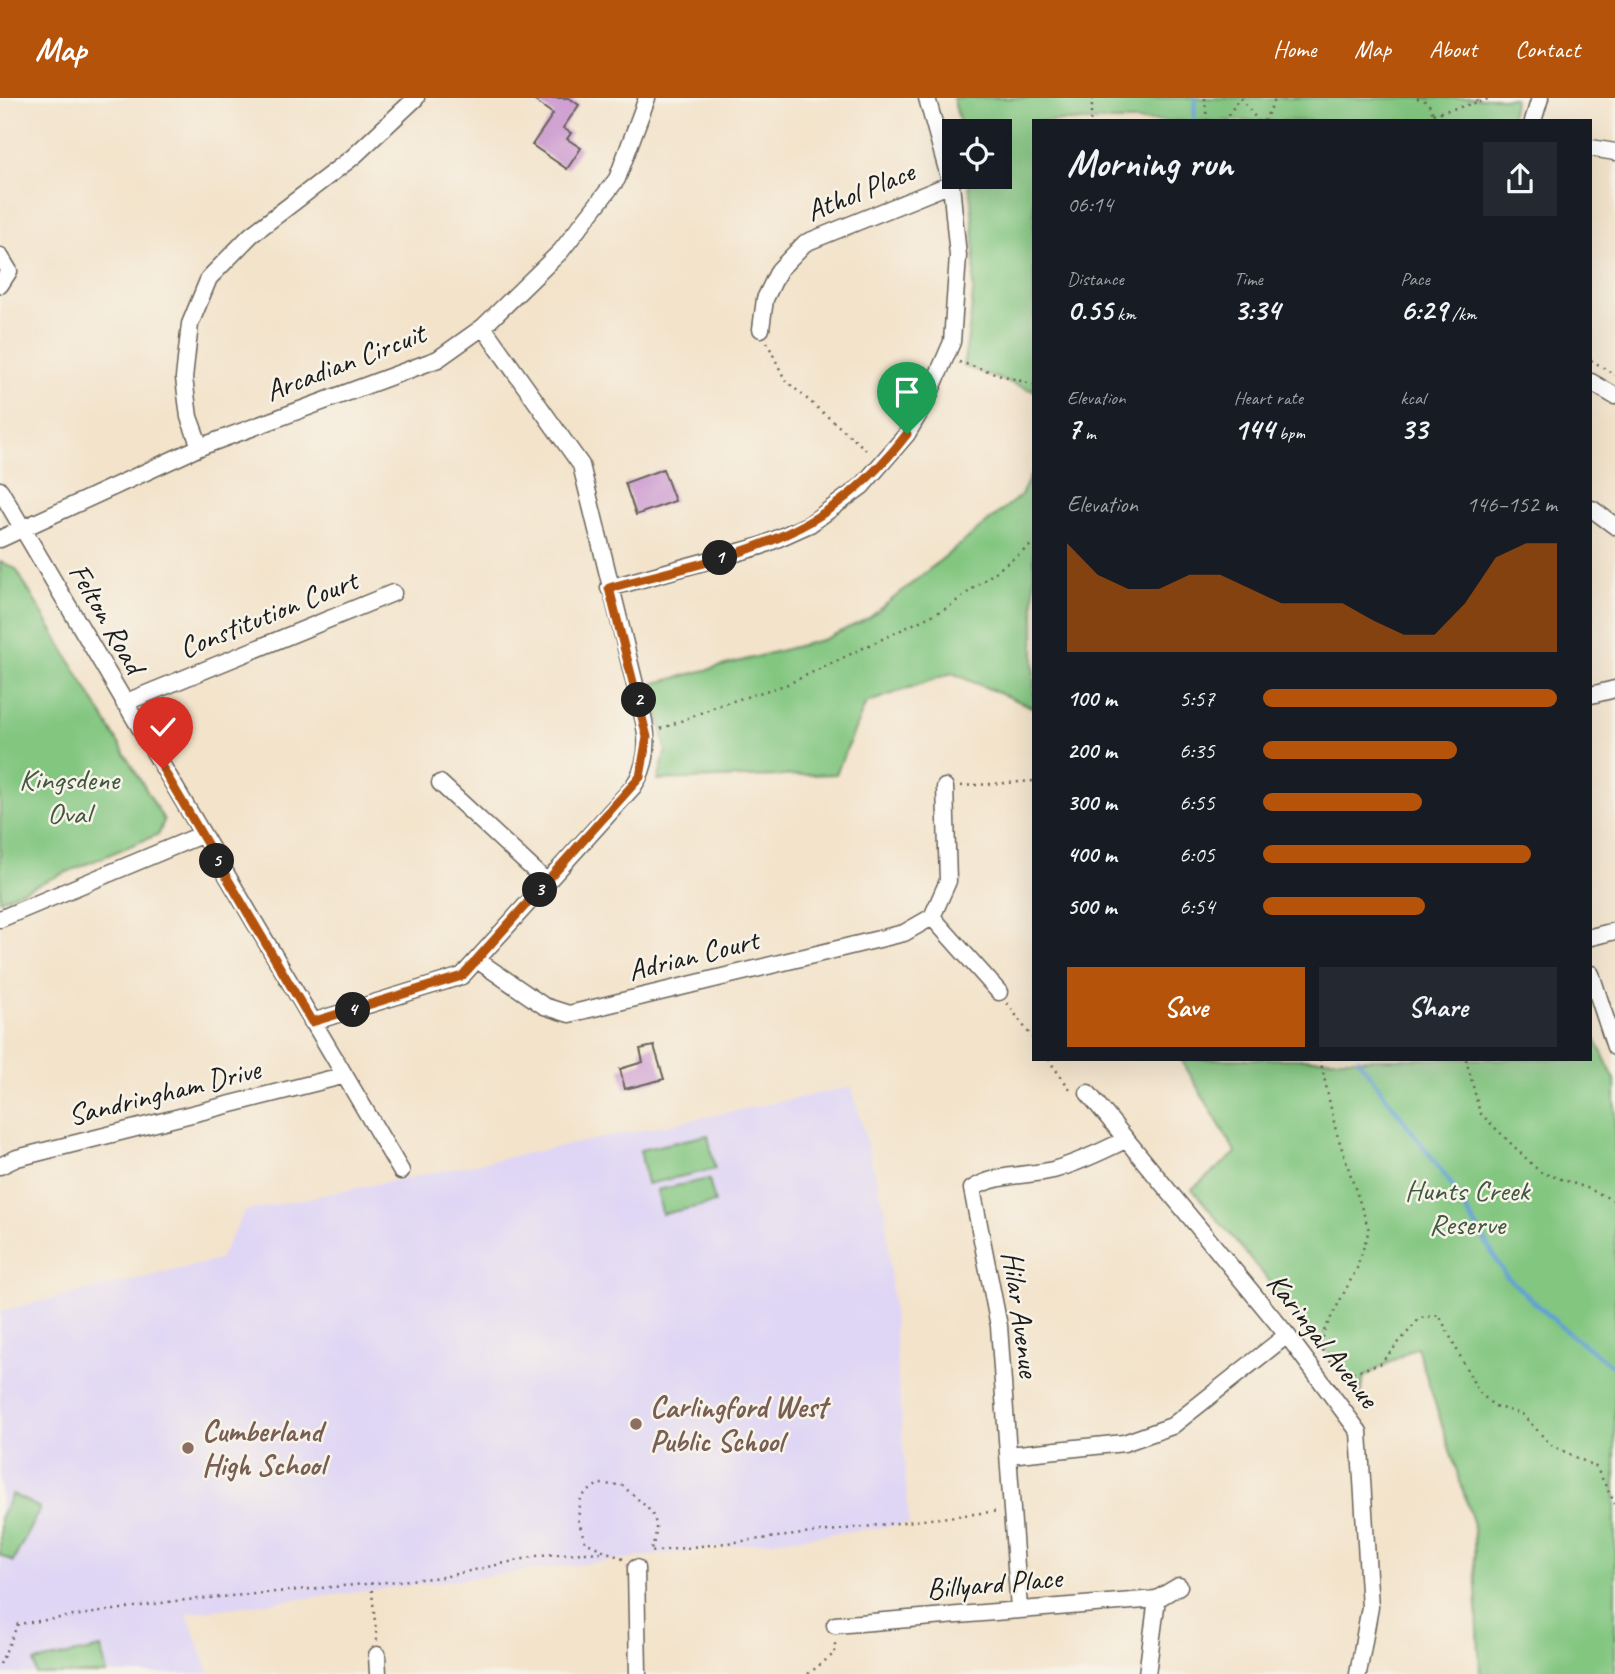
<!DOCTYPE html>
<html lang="en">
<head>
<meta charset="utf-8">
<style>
  :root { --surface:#171b24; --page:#242831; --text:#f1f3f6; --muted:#9ea1a6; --accent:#b45309 }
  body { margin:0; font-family:Caveat,sans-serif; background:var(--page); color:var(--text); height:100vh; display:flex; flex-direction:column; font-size:26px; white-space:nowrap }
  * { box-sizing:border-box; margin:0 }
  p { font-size:23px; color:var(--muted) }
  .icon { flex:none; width:38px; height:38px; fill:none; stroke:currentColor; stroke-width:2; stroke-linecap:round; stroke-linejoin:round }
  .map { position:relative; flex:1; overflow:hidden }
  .side { position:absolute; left:1032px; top:21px; width:560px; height:942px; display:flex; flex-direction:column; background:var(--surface); border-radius:0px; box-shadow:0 7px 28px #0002 }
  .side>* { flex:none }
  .buttons { position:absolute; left:942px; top:21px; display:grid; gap:14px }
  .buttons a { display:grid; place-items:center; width:70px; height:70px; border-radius:0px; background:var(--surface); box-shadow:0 7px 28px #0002; font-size:35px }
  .pin { position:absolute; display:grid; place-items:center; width:60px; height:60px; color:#fff; margin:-72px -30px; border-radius:50% 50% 50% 0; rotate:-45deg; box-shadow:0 0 7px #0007 }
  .pin .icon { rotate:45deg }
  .km { position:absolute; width:35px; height:35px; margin:-18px; border-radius:50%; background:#222; color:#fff; font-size:19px; line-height:35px; text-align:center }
  .round { display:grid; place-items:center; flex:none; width:74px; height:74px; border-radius:0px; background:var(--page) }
  .head { display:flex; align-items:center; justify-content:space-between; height:119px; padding:0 35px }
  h1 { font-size:38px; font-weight:700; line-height:52px }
  .figures { display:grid; grid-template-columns:repeat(3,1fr); gap:10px; height:119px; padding:7px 35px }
  .figures div { display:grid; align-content:center }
  .figures b { font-size:30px; font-weight:700 }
  .figures small { font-size:19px; font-weight:400 }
  .figures p { font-size:19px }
  .chart { height:196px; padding:14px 35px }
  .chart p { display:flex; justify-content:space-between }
  .chart svg { width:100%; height:126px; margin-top:7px; fill:var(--accent); opacity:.7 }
  .button { display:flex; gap:14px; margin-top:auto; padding:14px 35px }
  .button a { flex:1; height:80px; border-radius:0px; background:var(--accent); color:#fff; font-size:28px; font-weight:700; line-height:80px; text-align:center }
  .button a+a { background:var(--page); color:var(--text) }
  ul { padding:0 35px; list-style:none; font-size:23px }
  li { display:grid; grid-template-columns:112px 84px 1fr; align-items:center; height:52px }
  li i { height:18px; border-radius:9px; background:var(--accent) }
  header { display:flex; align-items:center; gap:42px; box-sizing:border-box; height:98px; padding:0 35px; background:var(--accent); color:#fff }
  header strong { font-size:33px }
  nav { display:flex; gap:38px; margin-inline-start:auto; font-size:24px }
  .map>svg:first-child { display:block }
  .built { fill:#dfd5f5 }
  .green { fill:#82c680; stroke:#4f714e; stroke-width:2 }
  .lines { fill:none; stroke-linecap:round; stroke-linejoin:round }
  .stream { stroke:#61a0d3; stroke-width:4.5 }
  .building { fill:#c790cd }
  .minor-casing { stroke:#676259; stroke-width:19 }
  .path { stroke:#676259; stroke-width:2.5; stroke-dasharray:2 5; stroke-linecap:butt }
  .minor { stroke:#fff; stroke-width:16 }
  .route-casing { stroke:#fff; stroke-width:14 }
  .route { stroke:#b45309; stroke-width:9 }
  .education-dot { fill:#8d6e63; stroke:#f7f3e8; stroke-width:2.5 }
  .labels { text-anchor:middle; stroke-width:5; stroke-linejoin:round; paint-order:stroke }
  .street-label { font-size:30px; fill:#1c1c1c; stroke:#f7f3e8 }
  .park-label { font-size:30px; fill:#40583f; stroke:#f7f3e8 }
  .education-label { font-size:30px; font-weight:bold; fill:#785e54; stroke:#f7f3e8; text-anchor:start }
</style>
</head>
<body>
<header>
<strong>Map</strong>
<nav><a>Home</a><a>Map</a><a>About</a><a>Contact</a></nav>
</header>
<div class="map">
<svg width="1615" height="1576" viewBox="0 0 1615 1576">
  <rect width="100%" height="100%" fill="#f7f3e8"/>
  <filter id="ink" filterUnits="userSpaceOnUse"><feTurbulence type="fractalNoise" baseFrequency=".0143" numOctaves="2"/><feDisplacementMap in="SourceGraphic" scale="14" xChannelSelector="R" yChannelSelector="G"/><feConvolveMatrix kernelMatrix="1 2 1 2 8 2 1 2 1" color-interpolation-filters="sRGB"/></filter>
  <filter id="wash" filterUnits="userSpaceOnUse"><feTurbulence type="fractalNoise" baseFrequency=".00686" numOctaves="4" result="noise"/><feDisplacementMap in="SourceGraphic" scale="28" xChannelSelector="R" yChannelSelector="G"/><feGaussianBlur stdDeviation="1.57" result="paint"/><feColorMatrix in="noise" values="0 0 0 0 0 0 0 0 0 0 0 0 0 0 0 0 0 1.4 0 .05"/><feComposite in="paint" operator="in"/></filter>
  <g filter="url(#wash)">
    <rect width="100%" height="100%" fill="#f3e3cb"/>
    <path class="built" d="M852,989l34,127 23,310 -722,89 23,61h-210v-363l219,-51 26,-49z"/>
    <path class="green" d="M953,0h562l-5,23h-476v270l-71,-25c13,-68 15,-121 5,-189h31v-46h-37z
      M1034,371v239l-82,-35 -86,30 -30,71 -178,6 8,-30 -14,-66 173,-45 44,-21 152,-123z
      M0,463l16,8 148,251 -5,14 -159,66z
      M1591,932l24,50v594h-135l-7,-152 -56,-175 -53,30 -4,18 -18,-27 -150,-179 44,-36 -55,-94h410z
      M708,1037l7,34 -68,15 -7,-34z
      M709,1081l6,24 -53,11 -5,-24z
      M12,1396l28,14 -27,54 -13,-7v-37z
      M101,1550l6,26h-71l-2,-12z"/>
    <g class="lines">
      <path class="stream" d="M1194,23l1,-23
        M1358,961l91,122 57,95 61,56 48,36"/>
    </g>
    <g id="blocks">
      <path class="building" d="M531,0h38l10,7 -16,23 8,5 -4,6 14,9 -14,21 -35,-24 21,-31z
        M663,371l12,32 -39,14 -11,-32z
        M654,948l10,33 -39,10 -5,-20 23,-7 -3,-13z"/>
    </g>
  </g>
  <g filter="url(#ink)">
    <use href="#blocks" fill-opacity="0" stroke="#676259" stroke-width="2"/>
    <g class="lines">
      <g class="minor-casing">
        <path id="minor" d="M1533,23l7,-23
          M1591,50l24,4
          M0,158l9,15 -9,14
          M761,231l4,-30 14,-29 26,-27 146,-59
          M1591,284l24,14
          M200,349l-11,-30 -5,-39 6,-54 19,-46 42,-43 102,-78 63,-59
          M0,392l401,681
          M1592,411l23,17
          M0,441l200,-92 238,-88 45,-32 78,-76 56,-72 30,-81
          M609,490l152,-42 49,-22 52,-38 45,-52 19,-32 26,-60 6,-86 -7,-72 -24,-86
          M1591,597l24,-6
          M124,605l269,-110
          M440,685l107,99
          M932,819l67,75
          M0,821l201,-84
          M1591,839l24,-6
          M477,862l67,46 25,8 335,-81 28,-16 16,-36 -3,-94
          M1591,876l24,73
          M312,924l150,-46 171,-189c14,-21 16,-42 11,-66l-63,-256 -98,-138
          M1088,995l199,242 72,97 11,175 -12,67
          M0,1068l17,-8 325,-82
          M1009,1357l115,-12 48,-17 115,-91
          M636,1470l2,106
          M1019,1511l-20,-283 -27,-137c21,-15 56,-13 81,-19 25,-7 48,-18 72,-30
          M835,1527l322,-26 22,-13
          M377,1557l1,19
          M1147,1576l10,-75"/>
      </g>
      <path class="path" d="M1205,0l2,23
        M1241,0l17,23
        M1417,0l11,4 5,12 -9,7
        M1479,4l12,-4
        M1433,16l46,-12 -5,-4
        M1090,23l3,-23
        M1225,23l14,-23
        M1264,23l12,-23
        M767,244l18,38 85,73
        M1591,262l24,15
        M959,264l75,23
        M661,631l59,-24 68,-21 159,-76 87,-65
        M961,688l73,-5
        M1007,905l27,37
        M1048,961l22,30 4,1
        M1320,961l16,72 33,99 -12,38 -34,65v22l24,19 33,-10 40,-46 19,-3 39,76 16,15 28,8 29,31 45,22 19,37
        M1466,961l14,54 60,59 47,16 28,13
        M1311,1243l12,-8
        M623,1461l-38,-17 -7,-23 3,-22 17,-13 24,1c26,25 44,29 28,67l349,-41
        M371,1485l6,58
        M0,1566l18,-40 158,-23 267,-24 98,-22 65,-3
        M808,1576l27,-21v-14"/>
      <use href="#minor" class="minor"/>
    </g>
  </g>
  <g class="lines" filter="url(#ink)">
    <g class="route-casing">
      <path id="route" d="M163,671l149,253 150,-46 178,-199 7,-40 -38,-149c128,-35 212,-43 298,-154"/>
    </g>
    <use href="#route" class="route"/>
  </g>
  <g class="education-dot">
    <circle cx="636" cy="1326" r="7"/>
    <circle cx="188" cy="1350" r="7"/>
  </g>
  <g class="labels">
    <g class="street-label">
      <text transform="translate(860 93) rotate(-22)" y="10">Athol Place</text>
      <text transform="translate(345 264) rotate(-21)" y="10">Arcadian Circuit</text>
      <text transform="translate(268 516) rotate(-22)" y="10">Constitution Court</text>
      <text transform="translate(107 520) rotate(60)" y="10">Felton Road</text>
      <text transform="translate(693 857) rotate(-14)" y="10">Adrian Court</text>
      <text transform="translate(164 994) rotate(-14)" y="10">Sandringham Drive</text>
      <text transform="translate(1021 1216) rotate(82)" y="10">Hilar Avenue</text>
      <text transform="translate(1323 1242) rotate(52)" y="10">Karingal Avenue</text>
      <text transform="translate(994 1485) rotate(-5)" y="10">Billyard Place</text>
    </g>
    <g class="park-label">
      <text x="69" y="691">Kingsdene<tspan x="69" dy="34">Oval</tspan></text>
      <text x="1467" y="1102">Hunts Creek<tspan x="1467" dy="34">Reserve</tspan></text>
    </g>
    <g class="education-label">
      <text x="650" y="1319">Carlingford West<tspan x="650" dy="34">Public School</tspan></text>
      <text x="202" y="1343">Cumberland<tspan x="202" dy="34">High School</tspan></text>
    </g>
  </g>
</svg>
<div class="buttons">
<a><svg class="icon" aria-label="locate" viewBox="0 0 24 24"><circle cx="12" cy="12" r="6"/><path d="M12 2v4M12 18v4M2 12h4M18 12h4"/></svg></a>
</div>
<div class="pin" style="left:907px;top:336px;background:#1e9e55"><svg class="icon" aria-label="arrive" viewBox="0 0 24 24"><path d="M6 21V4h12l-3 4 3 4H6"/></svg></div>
<div class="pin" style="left:163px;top:671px;background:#d93025"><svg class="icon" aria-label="check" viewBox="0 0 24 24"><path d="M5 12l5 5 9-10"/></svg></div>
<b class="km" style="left:720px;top:460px">1</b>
<b class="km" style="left:639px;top:602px">2</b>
<b class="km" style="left:540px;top:792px">3</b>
<b class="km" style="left:353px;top:912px">4</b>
<b class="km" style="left:217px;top:763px">5</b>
<section class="side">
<div class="head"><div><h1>Morning run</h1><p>06:14</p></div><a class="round"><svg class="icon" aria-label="share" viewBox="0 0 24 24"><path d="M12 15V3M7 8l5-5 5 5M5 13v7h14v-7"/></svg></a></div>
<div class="figures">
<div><p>Distance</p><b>0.55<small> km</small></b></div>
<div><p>Time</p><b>3:34</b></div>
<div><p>Pace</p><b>6:29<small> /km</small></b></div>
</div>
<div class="figures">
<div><p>Elevation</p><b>7<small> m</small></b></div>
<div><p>Heart rate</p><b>144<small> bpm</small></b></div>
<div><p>kcal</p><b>33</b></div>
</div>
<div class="chart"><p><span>Elevation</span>146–152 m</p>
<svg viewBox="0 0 160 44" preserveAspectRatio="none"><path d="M0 44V6L10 17L20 22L30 22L40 17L50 17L60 22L70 27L80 27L90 27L100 33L110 38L120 38L130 27L140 11L150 6L160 6V44z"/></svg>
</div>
<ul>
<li><b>100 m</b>5:57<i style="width:100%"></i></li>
<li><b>200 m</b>6:35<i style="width:66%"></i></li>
<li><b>300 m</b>6:55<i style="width:54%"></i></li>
<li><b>400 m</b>6:05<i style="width:91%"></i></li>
<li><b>500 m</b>6:54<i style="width:55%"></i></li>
</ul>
<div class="button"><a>Save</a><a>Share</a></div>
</section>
</div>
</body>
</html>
